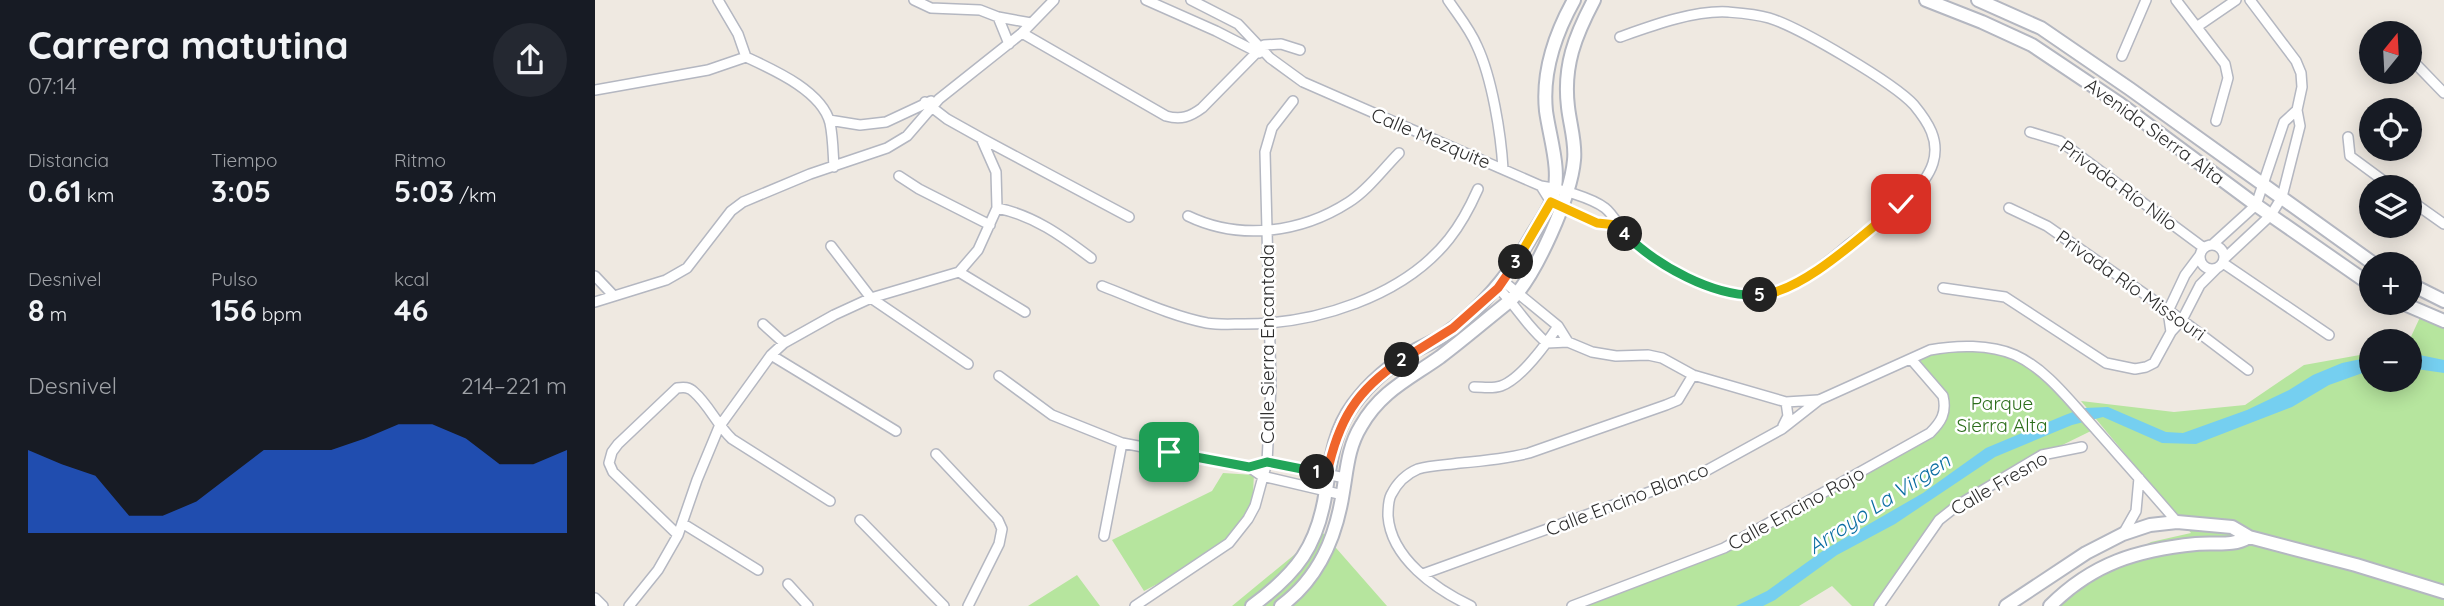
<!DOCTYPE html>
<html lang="es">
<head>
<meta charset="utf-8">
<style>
  :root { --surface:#171b24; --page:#242831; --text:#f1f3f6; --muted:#9ea1a6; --accent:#2563eb }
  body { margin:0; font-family:Quicksand,sans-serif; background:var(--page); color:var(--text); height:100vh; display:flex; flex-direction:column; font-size:26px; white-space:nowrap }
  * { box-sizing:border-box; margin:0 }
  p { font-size:23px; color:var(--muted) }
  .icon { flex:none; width:38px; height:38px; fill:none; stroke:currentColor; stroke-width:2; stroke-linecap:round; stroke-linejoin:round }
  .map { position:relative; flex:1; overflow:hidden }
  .drawer { display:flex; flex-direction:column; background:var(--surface); width:595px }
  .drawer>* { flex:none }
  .needle { width:46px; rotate:18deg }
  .buttons { position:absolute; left:1764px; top:21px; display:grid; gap:14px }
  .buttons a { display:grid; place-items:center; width:63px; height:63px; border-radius:50%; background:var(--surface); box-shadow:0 4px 18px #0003; font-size:35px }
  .pin { position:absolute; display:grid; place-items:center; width:60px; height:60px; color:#fff; margin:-30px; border-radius:14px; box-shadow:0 4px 10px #0006 }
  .km { position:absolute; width:35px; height:35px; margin:-18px; border-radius:50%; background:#222; color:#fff; font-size:19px; line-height:35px; text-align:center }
  .round { display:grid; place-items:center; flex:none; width:74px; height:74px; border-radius:37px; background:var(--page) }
  .summary { display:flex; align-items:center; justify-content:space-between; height:119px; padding:0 28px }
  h1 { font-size:38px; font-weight:700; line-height:52px }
  .metrics { display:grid; grid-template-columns:repeat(3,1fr); gap:10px; height:119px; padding:7px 28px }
  .metrics div { display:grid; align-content:center }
  .metrics b { font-size:30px; font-weight:700 }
  .metrics small { font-size:19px; font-weight:400 }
  .metrics p { font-size:19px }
  .chart { height:196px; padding:14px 28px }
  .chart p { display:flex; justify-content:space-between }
  .chart svg { width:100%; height:126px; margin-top:7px; fill:var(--accent); opacity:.7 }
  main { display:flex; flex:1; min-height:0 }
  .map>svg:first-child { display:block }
  .green { fill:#b6e59e }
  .water { fill:#75cff0 }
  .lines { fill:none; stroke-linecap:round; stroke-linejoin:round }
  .street-casing { stroke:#b4b7c1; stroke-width:12 }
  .secondary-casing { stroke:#b4b7c1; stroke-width:16 }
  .street { stroke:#fff; stroke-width:9 }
  .secondary { stroke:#fff; stroke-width:12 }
  .split-1-casing { stroke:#fff; stroke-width:14 }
  .split-2-casing { stroke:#fff; stroke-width:14 }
  .split-3-casing { stroke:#fff; stroke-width:14 }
  .split-4-casing { stroke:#fff; stroke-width:14 }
  .split-5-casing { stroke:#fff; stroke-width:14 }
  .split-6-casing { stroke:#fff; stroke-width:14 }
  .split-1 { stroke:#22a559; stroke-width:9 }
  .split-2 { stroke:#f0652b; stroke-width:9 }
  .split-3 { stroke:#f0652b; stroke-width:9 }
  .split-4 { stroke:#f5b400; stroke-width:9 }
  .split-5 { stroke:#22a559; stroke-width:9 }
  .split-6 { stroke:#f5b400; stroke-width:9 }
  .labels { text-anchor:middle; stroke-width:5; stroke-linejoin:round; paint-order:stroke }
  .street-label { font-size:19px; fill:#2e2e2e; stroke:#fff }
  .park-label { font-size:19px; fill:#2c6e1b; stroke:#fff }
  .water-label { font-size:21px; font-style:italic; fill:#0d6fa3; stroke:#fff }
</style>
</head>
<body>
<main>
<section class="drawer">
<div class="summary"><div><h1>Carrera matutina</h1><p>07:14</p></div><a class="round"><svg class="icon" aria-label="share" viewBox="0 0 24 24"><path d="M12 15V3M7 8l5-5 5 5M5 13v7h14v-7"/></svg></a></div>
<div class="metrics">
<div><p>Distancia</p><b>0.61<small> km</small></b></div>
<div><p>Tiempo</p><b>3:05</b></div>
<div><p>Ritmo</p><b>5:03<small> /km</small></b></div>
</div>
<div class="metrics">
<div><p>Desnivel</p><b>8<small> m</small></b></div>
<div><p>Pulso</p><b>156<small> bpm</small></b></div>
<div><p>kcal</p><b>46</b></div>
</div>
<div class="chart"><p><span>Desnivel</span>214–221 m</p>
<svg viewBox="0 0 160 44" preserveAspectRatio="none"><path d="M0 44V15L10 20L20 24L30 38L40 38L50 33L60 24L70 15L80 15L90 15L100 11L110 6L120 6L130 11L140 20L150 20L160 15V44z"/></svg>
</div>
</section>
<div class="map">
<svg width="1849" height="606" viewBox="0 0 1849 606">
  <rect width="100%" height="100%" fill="#efe9e1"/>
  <path class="green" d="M1827,313l22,8v285h-391l36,-31 62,-33 40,-9 -110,-132 93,11 71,-7 59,-40 67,-12v27h39l-1,-39z
    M1397,349l37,14 66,66 -53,26 -103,65 -60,86h-27l-20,-20 -33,20h-227l152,-58 206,-115 12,-12 1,-25 -32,-37 19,-9z
    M628,473l31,2c-1,10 0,23 -3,33 -12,36 -75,67 -107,83l-32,-51 100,-49z
    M727,532l65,74h-155z
    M482,575l23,31h-72z"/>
  <path class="water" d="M1815,353l34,7v13l-34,-5z
    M1776,357v13l-42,15 -37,22 -96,37 -34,-1 -59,-26 -31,8 -77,32 -100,67 -58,31 -62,45 -12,6h-27l31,-15 57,-41 99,-57 63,-45 79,-33 19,-7 24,-1 58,25 17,1 64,-23 42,-20 24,-15 29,-12z"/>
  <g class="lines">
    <g class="street-casing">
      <path id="street" d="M123,0l20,34 8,23
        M319,0l17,8 49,2 18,7 33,6
        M551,0l70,31 43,22
        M596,0l47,24 32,34 33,24 238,104c17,2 51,12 64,22 9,7 15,21 23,29 29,28 81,57 122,58 40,2 72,-29 101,-52 26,-20 72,-48 82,-80 7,-23 -5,-41 -19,-58 -20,-22 -115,-78 -145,-87 -13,-4 -28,-5 -41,-6 -34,-2 -77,14 -108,25
        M853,0c10,15 22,29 29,46 15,32 24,88 26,123
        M1581,0l49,64 3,14 -12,43
        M403,17l11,27
        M1603,26l38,-26
        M1794,32l1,1
        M427,33l144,83c15,4 24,1 36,-8l62,-63 17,-1 19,6
        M1527,56l24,-56
        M151,57c28,13 76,34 84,66 3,14 3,29 4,44
        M1815,58l34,35
        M0,90l113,-20 38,-13
        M234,120l31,5 26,-3 45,-21
        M1435,132l30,9 144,107
        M1753,137l2,19 42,31
        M386,138l148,79
        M304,176l20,13 71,36
        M946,186l10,16 46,21 20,2
        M1815,200l34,24
        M402,208c36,7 65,28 94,50
        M1414,208l38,18 135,94 66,50
        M593,216c52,25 113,17 161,-14 19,-12 34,-33 50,-49
        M1617,245l44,-40 28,-83 13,-12
        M1605 257a12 12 0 1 1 24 0a12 12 0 1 1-24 0Z
        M236,246l40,52 97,66
        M1629,259l47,-44 11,-18 18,-71 -3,-16 5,-23 -1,-14 -5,-12 -46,-61
        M1628,263l106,72
        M364,272l66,40
        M0,276l18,19
        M908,281l55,45 10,16
        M507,286c34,13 69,30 105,37 12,2 25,1 37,1 71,0 159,-27 205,-85 12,-15 21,-32 29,-50
        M903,288c18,17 29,39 49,55l21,-1 24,10 24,4 32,-1 14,3 31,17 93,27 32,-2
        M1348,288l62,9 101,66 29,6 11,-2 8,-4 17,-31 11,-12 18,-35 17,-17
        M0,302l71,-22 21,-12 44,-57 12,-9 67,-28 77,-26 20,-12 32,-37 83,-66 32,-33
        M168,324l21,19
        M1576,332l-3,-21 17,-36 15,-20
        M176,355l125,76
        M404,376l53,39 70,28 127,24 13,9 81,19
        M879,387c9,0 18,2 27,-1 20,-7 46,-43 57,-60
        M1188,426l5,-10 -2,-14
        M341,454l62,66 4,9 -3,15 -31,62
        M654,467l18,-5 78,16
        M265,520l84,86
        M87,523l76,47
        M1528,534l13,-23 3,-33
        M83,535l-65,-63 -4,-9 3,-11 6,-8 59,-56c7,-1 12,-1 17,4 15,13 23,33 38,47l98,62
        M509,536l18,-93
        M828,574l279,-101 80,-44 37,-29 111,-50c26,-5 60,-6 85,5 31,14 54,45 76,69 29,33 58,65 86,98
        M193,584l20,22
        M0,598l8,8
        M34,606l29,-36 20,-35 19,-55 22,-53 52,-72 13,-12 50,-28 37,-17 88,-26 19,-22 19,-42 -1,-36 -15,-34 -34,-19 -22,-17
        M540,606l94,-63 19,-24 7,-13 12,-44 4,-76 -6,-234 7,-24 21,-27
        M876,606c-36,-17 -80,-48 -83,-90 0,-8 0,-15 3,-21 6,-12 15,-21 27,-26 13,-4 29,-4 42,-6 23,-2 46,-4 69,-10l137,-48 12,-5 15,-25
        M977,606l152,-58 206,-115c11,-11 17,-20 13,-37l-32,-37
        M1284,606l60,-86 19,-15 84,-50 40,-8"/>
    </g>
    <g class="secondary-casing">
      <path id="secondary" d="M1331,0l56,22 50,23 88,59 136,101 115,80
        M1383,0l63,28 89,61 244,175
        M1815,284l34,17
        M1807,303l42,18
        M657,606c45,-33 66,-60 74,-116 5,-31 8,-59 27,-85 17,-23 38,-41 63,-55 10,-5 19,-9 28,-15 39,-27 67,-62 90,-103 6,-10 14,-21 18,-32 10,-28 -2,-60 -6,-89 -4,-39 9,-77 28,-111
        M686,606c38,-28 55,-68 62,-114 4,-23 5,-45 18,-66 20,-35 48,-47 79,-69 24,-18 47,-38 71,-57 25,-25 60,-104 63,-140 2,-17 -4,-35 -6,-53 -5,-41 7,-71 26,-107
        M1411,606l80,-53 37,-19 27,-9 27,-3 55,5 17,10 107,28 88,27
        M1455,606c43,-43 87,-56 146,-62 19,-2 36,3 53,-7"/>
    </g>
    <use href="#street" class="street"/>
    <use href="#secondary" class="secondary"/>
  </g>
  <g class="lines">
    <g class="split-1-casing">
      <path id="split-1" d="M574,452l80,15 18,-5 50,10"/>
    </g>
    <g class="split-2-casing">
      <path id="split-2" d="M722,472l10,2c11,-53 29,-84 75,-114"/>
    </g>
    <g class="split-3-casing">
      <path id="split-3" d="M807,360l51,-32 45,-40 18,-26"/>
    </g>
    <g class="split-4-casing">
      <path id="split-4" d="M921,262l35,-60 46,21 20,2 8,9"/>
    </g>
    <g class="split-5-casing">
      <path id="split-5" d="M1030,234c31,31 89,64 135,61"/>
    </g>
    <g class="split-6-casing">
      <path id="split-6" d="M1165,295c44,-3 105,-63 141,-91"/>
    </g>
    <use href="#split-1" class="split-1"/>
    <use href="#split-2" class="split-2"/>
    <use href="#split-3" class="split-3"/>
    <use href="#split-4" class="split-4"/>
    <use href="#split-5" class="split-5"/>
    <use href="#split-6" class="split-6"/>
  </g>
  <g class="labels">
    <g class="street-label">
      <text transform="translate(1560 131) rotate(36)" y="7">Avenida Sierra Alta</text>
      <text transform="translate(836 138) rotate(23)" y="7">Calle Mezquite</text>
      <text transform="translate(1524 185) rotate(36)" y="7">Privada Río Nilo</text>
      <text transform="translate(1536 285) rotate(35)" y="7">Privada Río Missouri</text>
      <text transform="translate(672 344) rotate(-90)" y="7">Calle Sierra Encantada</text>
      <text transform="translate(1404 483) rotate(-30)" y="7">Calle Fresno</text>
      <text transform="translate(1032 499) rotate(-21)" y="7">Calle Encino Blanco</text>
      <text transform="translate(1201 508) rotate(-29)" y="7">Calle Encino Rojo</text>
    </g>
    <g class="park-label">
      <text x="1407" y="410">Parque<tspan x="1407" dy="22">Sierra Alta</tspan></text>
    </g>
    <g class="water-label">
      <text transform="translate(1284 504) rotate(-33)" y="7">Arroyo La Virgen</text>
    </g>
  </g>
</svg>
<div class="buttons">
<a><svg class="needle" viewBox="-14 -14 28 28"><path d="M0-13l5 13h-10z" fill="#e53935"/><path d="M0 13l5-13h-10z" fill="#9ea1a6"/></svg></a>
<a><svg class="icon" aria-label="locate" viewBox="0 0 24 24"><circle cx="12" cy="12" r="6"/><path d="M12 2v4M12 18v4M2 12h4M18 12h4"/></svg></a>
<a><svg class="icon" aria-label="layers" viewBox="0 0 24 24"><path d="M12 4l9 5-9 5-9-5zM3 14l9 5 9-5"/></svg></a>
<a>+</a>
<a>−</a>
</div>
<div class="pin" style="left:574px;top:452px;background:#1e9e55"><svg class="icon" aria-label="arrive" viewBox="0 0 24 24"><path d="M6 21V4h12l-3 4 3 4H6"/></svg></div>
<div class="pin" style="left:1306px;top:204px;background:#d93025"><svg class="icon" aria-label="check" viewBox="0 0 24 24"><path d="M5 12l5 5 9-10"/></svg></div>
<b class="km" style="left:722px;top:472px">1</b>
<b class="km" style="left:807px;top:360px">2</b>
<b class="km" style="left:921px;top:262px">3</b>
<b class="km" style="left:1030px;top:234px">4</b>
<b class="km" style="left:1165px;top:295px">5</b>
</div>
</main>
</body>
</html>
